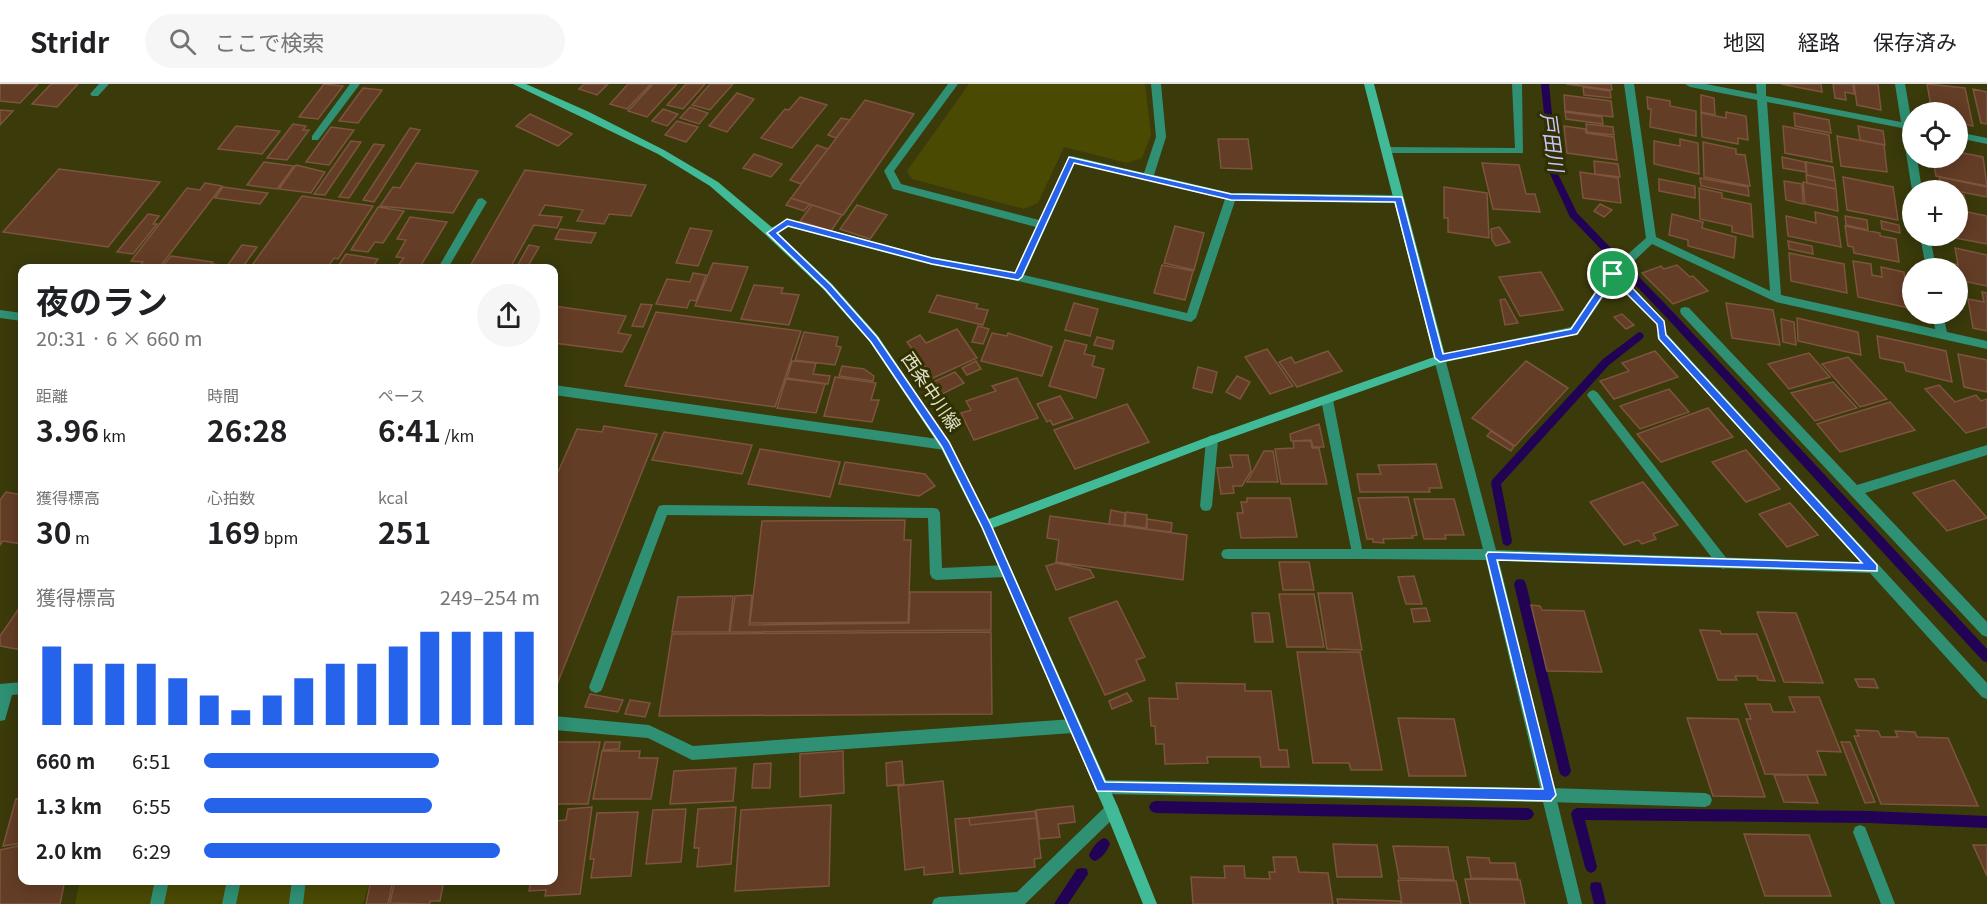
<!DOCTYPE html>
<html lang="ja">
<head>
<meta charset="utf-8">
<style>
  :root { --surface:#fff; --page:#f6f6f6; --text:#202124; --muted:#757577; --line:#e0e0e0; --accent:#2563eb }
  body { margin:0; font-family:Georgia,"Noto Sans JP",serif; background:var(--page); color:var(--text); height:100vh; display:flex; flex-direction:column; font-size:22px; white-space:nowrap }
  * { box-sizing:border-box; margin:0 }
  p { font-size:20px; color:var(--muted) }
  .icon { flex:none; width:33px; height:33px; fill:none; stroke:currentColor; stroke-width:2; stroke-linecap:round; stroke-linejoin:round }
  .map { position:relative; flex:1; overflow:hidden }
  .sheet { position:absolute; left:18px; top:180px; width:540px; height:621px; display:flex; flex-direction:column; background:var(--surface); border-radius:12px; box-shadow:0 3px 15px #0003 }
  .sheet>* { flex:none }
  .tools { position:absolute; left:1902px; top:18px; display:grid; gap:12px }
  .tools a { display:grid; place-items:center; width:66px; height:66px; border-radius:50%; background:var(--surface); box-shadow:0 3px 15px #0003; font-size:30px }
  .pin { position:absolute; display:grid; place-items:center; width:51px; height:51px; color:#fff; margin:-26px; border:3px solid #fff; border-radius:50%; box-shadow:0 2px 6px #0007 }
  .round { display:grid; place-items:center; flex:none; width:63px; height:63px; border-radius:32px; background:var(--page) }
  .headline { display:flex; align-items:center; justify-content:space-between; height:102px; padding:0 18px }
  h1 { font-size:33px; font-weight:700; line-height:45px }
  .metrics { display:grid; grid-template-columns:repeat(3,1fr); gap:9px; height:102px; padding:6px 18px }
  .metrics div { display:grid; align-content:center }
  .metrics b { font-size:30px; font-weight:700 }
  .metrics small { font-size:16px; font-weight:400 }
  .metrics p { font-size:16px }
  .chart { height:168px; padding:12px 18px }
  .chart p { display:flex; justify-content:space-between }
  .chart svg { width:100%; height:108px; margin-top:6px; stroke:var(--accent); stroke-width:6 }
  ul { padding:0 18px; list-style:none; font-size:20px }
  li { display:grid; grid-template-columns:96px 72px 1fr; align-items:center; height:45px }
  li i { height:15px; border-radius:8px; background:var(--accent) }
  header { display:flex; align-items:center; gap:36px; box-sizing:border-box; height:84px; padding:0 30px; background:var(--surface); border-bottom:2px solid var(--line) }
  header strong { font-size:28px }
  nav { display:flex; gap:33px; margin-inline-start:auto; font-size:21px }
  .search { width:420px; height:54px; background:var(--page); display:flex; align-items:center; gap:15px; box-sizing:border-box; padding:0 21px; border-radius:33px; color:var(--muted); font-size:22px }
  .map>svg:first-child { display:block }
  .green { fill:#4a4a03 }
  .lines { fill:none; stroke-linecap:round; stroke-linejoin:round }
  .stream { fill:#220255; fill-rule:evenodd }
  .building { fill:#643d26; stroke:#7d543d; stroke-width:1.5 }
  .path { stroke:#6e6f47; stroke-width:3; stroke-dasharray:4 2; stroke-linecap:butt }
  .lane { fill:#2f9073; fill-rule:evenodd }
  .street { fill:#2f9073; fill-rule:evenodd }
  .secondary { fill:#41bb97; fill-rule:evenodd }
  .route { fill:#2563eb; stroke:#fff; stroke-width:1.5; fill-rule:evenodd }
  .labels { text-anchor:middle; stroke-width:6; stroke-linejoin:round; paint-order:stroke }
  .street-label { font-size:18px; fill:#e0e2c9; stroke:#303000 }
  .water-label { font-size:20px; font-style:italic; fill:#cac4fb; stroke:#303000 }
</style>
</head>
<body>
<header>
<strong>Stridr</strong>
<div class="search"><svg class="icon" aria-label="search" viewBox="0 0 24 24"><circle cx="10" cy="10" r="6"/><path d="M15 15l6 6"/></svg>ここで検索</div>
<nav><a>地図</a><a>経路</a><a>保存済み</a></nav>
</header>
<div class="map">
<svg width="1987" height="820" viewBox="0 0 1987 820">
  <rect width="100%" height="100%" fill="#3a3a0b"/>
  <path class="green" d="M969,0h176l6,51 -9,23 -15,5 -63,-16 -26,56 -14,6 -112,-30 -5,-8z
    M80,797h290l-7,23h-288z"/>
  <g class="lines">
    <path class="stream" d="M1541,0h8l9,90 19,39 95,98 315,338v13l-4,-1 -317,-344 -96,-100 -20,-43z
      M1639,248l3,1 2,3 -2,3 -33,26 -108,119 11,57 -1,3 -4,2 -4,-2 -12,-61 1,-3 111,-121z
      M1520,495l4,1 2,4 45,187 -2,4 -4,2 -4,-2 -2,-4 -45,-187 2,-4z
      M1155,717l373,7 4,2 2,4 -2,4 -4,2 -373,-7 -4,-2 -2,-4 2,-4z
      M1577,724l291,3 119,5v12l-119,-5 -283,-3 12,47 -2,4 -4,2 -4,-2 -2,-4 -14,-53 2,-4z
      M1104,754l4,2 2,4c-3,7 -8,14 -15,17l-4,-2 -2,-4c3,-7 8,-14 15,-17z
      M1082,784l5,1 1,5 -20,30h-14l23,-35z
      M1596,798l5,1 5,21h-12l-4,-16 1,-5z"/>
  </g>
  <path class="building" d="M0,0h38l-18,19 -20,-2z
    M51,0h27l-21,23 -25,-3z
    M324,0l19,2 -25,33 -19,-2z
    M584,0h24l-11,11 -18,-6z
    M628,0h23l-24,25 -17,-5z
    M653,0h24l-30,33 -19,-6z
    M686,0h19l-22,25 -16,-4z
    M710,0h23l-23,26 -18,-5z
    M1566,0h45l1,6z
    M1781,0h40l1,8z
    M1833,0h20l1,10 -9,-2 1,8 -11,-2z
    M1854,0h24l3,26 -24,-5z
    M1927,0l38,4 8,38 -15,-3v-11h-26z
    M1583,3l27,4 1,7 -27,-3z
    M363,4l19,2 -24,33 -19,-2z
    M1973,5l14,3v32l-6,-1z
    M737,9l17,6 -27,33 -18,-6z
    M1564,11l47,6 2,16 -48,-6z
    M1701,11l13,3 1,17 -14,-3z
    M800,13l27,8 -35,43 -31,-10 24,-29 4,1z
    M1647,13l23,4v5l26,5v25l-46,-9 1,-18h-3z
    M865,16l49,14 -71,101 -52,-17z
    M690,23l18,6 -9,11 -19,-6z
    M663,25l15,5 -11,12 -15,-5z
    M0,26l13,1 -13,14z
    M1565,28l37,5 1,7 -37,-5z
    M1726,28l20,4 2,24 -10,-2v6l-36,-7 -1,-24 25,5z
    M1794,29l35,7 2,13 -36,-7z
    M530,30l42,20 -14,12 -42,-20z
    M841,34l9,2 -14,18 -8,-3z
    M677,37l21,6 -12,15 -21,-7z
    M293,40l13,2 -3,4h6l-22,30 -20,-2z
    M1586,40l27,3 1,8 -27,-3z
    M236,42l44,5 -18,23 -44,-5z
    M1564,42l21,3 1,4 28,4 3,23 -50,-7z
    M1783,42l46,9 3,27 -47,-9z
    M1858,42l25,5 2,14 -25,-5z
    M331,43l23,3 -25,35 -23,-3z
    M410,44l10,2 -46,72 -11,-2z
    M1837,52l47,9 3,27 -46,-6z
    M1218,55h30l4,30 -31,-1z
    M1680,55l18,4 1,31 -45,-10v-23l26,5z
    M351,57l10,1 -36,53 -11,-1z
    M1703,58l33,7v5l9,1 5,31 -46,-9z
    M374,60l10,1 -35,53 -10,-1z
    M817,61l11,4 -27,35 -11,-4z
    M1958,68l25,5 4,29 -51,-10 -3,-18h25z
    M754,70l28,10 -11,13 -28,-9z
    M1782,73l23,5 1,10 -23,-4z
    M1594,77l24,3 2,13 -25,-3z
    M264,78l30,4 -17,23 -30,-4z
    M1806,78l27,5 2,14 -28,-6z
    M416,79l62,8 -25,42 -73,-7 13,-19 7,1z
    M1482,79l37,2 7,29h9l5,18 -47,-3z
    M296,81l29,7 -14,21 -32,-4z
    M59,85l101,13 -52,65 -105,-15z
    M525,86l121,15 -15,31 -22,-2 -5,10 -27,-3 6,-11 -38,-5 -6,10 23,2 -5,11 -23,-3 -24,43h-41z
    M1580,88l38,6 3,25 -38,-5z
    M1806,91l29,6 1,8 -29,-6z
    M1843,93l50,10 5,33 -51,-10z
    M1939,93l48,10v10l-46,-9z
    M1700,94l48,9 1,9 -48,-10z
    M1659,95l36,7v12l-36,-7z
    M1784,97l18,3 1,20 -17,-4z
    M1803,98l33,7 2,22 -33,-7z
    M205,99l17,3 -63,82h-21l5,-6 -12,-1 56,-73 13,2z
    M223,103l45,6 -8,11 -45,-6z
    M1444,103l43,6 2,45 -41,-6v-14h-4z
    M1699,104l23,5v5l29,6 2,33 -21,-5v-6l-32,-7z
    M1958,109l6,2 3,14 -9,-2z
    M302,112l71,10 -35,53 -4,-1 -7,10h-77z
    M791,114l19,6 -6,7 -18,-6z
    M1600,120l12,6 -8,7 -10,-6z
    M812,121l30,10 -11,16 -31,-10z
    M857,121l30,10 -17,24 -30,-10z
    M378,123l26,4 -21,32 -8,-1 -7,10 -17,-2z
    M1958,126l29,6v28l-37,-7 8,-1z
    M1815,128l22,5 4,30 -53,-11 -2,-20 30,7z
    M148,130l11,2 -6,8h4l-24,30 -16,-2z
    M1672,130l31,8 -1,6 34,9 -2,21 -46,-12v-6l-19,-5z
    M1845,132l22,4 1,10 -22,-5z
    M410,133l37,5 -27,45 -21,-3 5,-6 -8,-1 10,-17 -9,-1z
    M1881,137l18,4 1,8 -18,-4z
    M1175,142l29,7 -10,37 -30,-7z
    M1845,142l35,7v3l16,3 3,23 -45,-9 -1,-6 -5,-1z
    M1499,143l11,15 -14,4 -4,-6 -1,-11z
    M690,144l22,3 -14,35 -22,-3z
    M560,145l36,4 -5,10 -36,-4z
    M1788,157l24,5 1,8 -24,-5z
    M242,161l15,2 -15,21h-31l3,-4 13,2z
    M529,161l10,2 -12,21h-11z
    M1955,164l32,7v31l-29,-6v-12h-6l-1,-5 7,2z
    M1789,169l55,11 3,29 -56,-12z
    M346,170l32,5 -6,9h-35z
    M171,172l42,6 -5,6h-47z
    M1853,177l18,3 1,11 10,2 -1,-10 23,5 5,36 -51,-11z
    M713,179l35,4 -17,44 -36,-5z
    M1162,181l31,6 -8,29 -31,-7z
    M1677,181l13,12 3,-1 15,15 -35,13 -31,-31 19,-7 3,3z
    M1541,188l22,38 -43,6 -21,-39z
    M693,189l13,2 -10,26 -6,-1 -3,8 -31,-4 11,-25 23,3z
    M754,201l29,3 -2,5 18,2 -10,30 -48,-6z
    M1982,208l5,1v38l-14,-3 -5,-29 16,3z
    M937,211l41,9 -2,4 12,2 -5,15 -54,-13z
    M1505,215l13,24 -13,2 -5,-25z
    M1074,219l24,6 -8,27 -25,-6z
    M1726,219l47,7 7,35 -48,-7z
    M641,220l11,1 -9,22 -11,-1z
    M554,222l72,10 -8,17 13,2 -9,17 -68,-9z
    M656,228l145,19 -26,76 -150,-21z
    M1622,230l12,11 -8,4 -12,-12z
    M1797,234l61,14 3,23 -63,-14z
    M1781,235l13,3 2,23 -13,-3z
    M978,242l11,3 -6,15 -11,-2z
    M957,245l20,29 -44,20 -26,-36 13,-7 6,8z
    M804,248l34,5 -2,9 5,1 -6,18 -40,-5z
    M992,249l15,3 1,-3 44,14 -10,29 -61,-15z
    M1877,252l69,15 6,31 -46,-11 -2,-8 -24,-5z
    M1097,253l17,4 -2,8 -18,-4z
    M1065,256l22,5 -3,9 11,2 -3,10 12,3 -8,29 -47,-12z
    M1267,265l26,37 -23,8 -25,-37z
    M1328,267l14,20 -45,16 -18,-25 12,-5 4,6z
    M1655,267l23,26 -64,22 -14,-18 29,-10 -7,-8z
    M1809,269l21,24 -41,12 -21,-25z
    M1958,270l29,6v32l-23,-5z
    M1848,273l39,42 -27,8 -38,-43z
    M792,277l24,2 -3,11 17,2 -2,8 -41,-6z
    M976,277l5,8 -14,6 -5,-7z
    M1526,277l42,27 -53,58 -43,-28z
    M842,282l22,3 10,7 -1,5 -34,-5z
    M1198,283l19,5 -5,21 -19,-5z
    M955,288l9,11 -22,11 -9,-12z
    M1237,292l13,6 -10,17 -14,-7z
    M835,293l41,6 -5,17h8l-7,22 -48,-6z
    M1017,294l21,40 -64,22 -13,-27 10,-3 -5,-9 30,-10 -4,-5z
    M786,295l39,5 -9,29 -39,-5z
    M1833,298l24,26 -42,13 -24,-28z
    M1939,301l16,17 21,-7 5,6 6,-2v28l-21,6 -41,-44z
    M1669,305l20,23 -49,17 -20,-23z
    M1060,312l13,22 -20,7 -3,-5 -3,2 -10,-18z
    M1890,318l25,28 -75,22 -23,-28z
    M1127,320l22,38 -74,27 -21,-39z
    M1708,324l25,29 -72,25 -24,-28z
    M1319,340l5,23h-11l-2,-7 -20,1 -1,-7z
    M604,342l53,8 -103,258v-211l23,-52 25,3z
    M1491,347l23,15 -3,5 -24,-15z
    M664,348l88,13 -10,29 -90,-14z
    M1293,357h18l1,7h7l8,36h-46l-6,-35 19,-1z
    M760,365l80,13 -10,35 -82,-13z
    M1746,366l34,39 -34,13 -34,-40z
    M1264,367h9l5,31h-31z
    M1230,371h18l3,16 -9,15h-9l1,7 -13,1 -4,-26 16,-1z
    M845,378l80,12 10,12 -16,10 -80,-12z
    M1436,380l6,24h-13l1,4h-70l-3,-18h24l-3,-9z
    M1954,396l33,38 -40,13 -34,-38z
    M1643,398l35,43 -25,9 3,5 -14,5 -4,-4 -14,5 -34,-43z
    M6,408l16,3v49l-19,-3 -3,4v-45z
    M1408,413l9,38 -5,1 1,2 -30,1 1,4 -11,-1v-3h-6l-9,-41z
    M1247,414h43l7,39 -56,1 -4,-25h6l-2,-11h6z
    M1414,415h40l10,36h-19l1,4h-22z
    M1790,419l28,32 -31,12 -28,-33z
    M1111,426l14,3 -1,13 -15,-2z
    M1126,428l21,3 -1,13 -21,-3z
    M1050,432l137,19 -4,45 -127,-18 3,-22 -12,-2z
    M1147,435l25,4 -1,9 -24,-3z
    M905,436l-1,20h7l-3,82 -158,1 12,-102z
    M1279,478h30l5,28h-31z
    M1056,479l34,7 4,7 -38,13 -10,-24z
    M1414,492l8,28h-16l-8,-27z
    M910,508h81v38l-261,2 5,-36 17,-1 -3,30 160,-2z
    M1318,509h34l10,57 -35,-1z
    M1279,510h35l10,53h-37z
    M733,512l-4,36h-57l6,-35z
    M1117,517l28,56 -9,3 9,20 -40,15 -36,-77z
    M22,520v46l-22,-4v-10z
    M1531,521l9,1 2,4 42,1 18,61 -55,-1z
    M1426,524l4,13 -16,1 -3,-13z
    M1757,528l39,1 27,70 -39,-1z
    M1252,529h17l4,29h-18z
    M1700,546l20,1 1,3h36l18,47 -17,-1 -1,-4h-22l2,4h-19z
    M991,548l1,82 -333,2 13,-82z
    M1297,568h63l22,118h-31l-2,-7h-36z
    M1855,595h19l4,9 -19,-1z
    M1176,599l69,1v7h26l8,59h8l2,17h-28l-1,-10h-53l1,6 -43,1 -1,-20h-8l-1,-18h-4l-2,-28 29,1z
    M1127,609l5,8 -20,8 -3,-8z
    M590,610l33,6 -5,12 -33,-5z
    M1789,613h30l22,55 -24,-1 9,24 -61,-1 -19,-55h5l-6,-15h25l3,8h22z
    M630,616l20,3 -5,14 -20,-3z
    M1398,634l56,1 12,57h-57z
    M1687,634l51,1 27,78 -52,-1z
    M1856,646l22,1 3,6h17l-3,-6 20,1 2,5 31,1 30,68 -97,-2 -27,-68h5z
    M554,658h46l-12,62h-34z
    M605,658h15l-1,7 -16,1z
    M1841,658h9l25,60 -10,1z
    M602,667h38l-1,7h19l-7,41h-58z
    M843,667l1,42 -44,4v-43z
    M902,677l2,23 -17,2 -1,-23z
    M771,679l-1,25h-18l2,-24z
    M736,684l-3,33 -63,3 4,-33z
    M1774,691h33l11,28 -34,-1z
    M943,697l10,91 -29,3v-8l-19,3 -7,-84z
    M22,709v50l-19,3 13,-47 5,-1z
    M831,721l-2,81 -94,5 6,-81z
    M1073,722l2,16 -17,2 2,13 -20,2 -4,-29z
    M592,723l-12,87 -35,2 1,-6 -17,1 2,-11h23v-59l12,-1 2,-11z
    M736,723l-5,57 -34,3 2,-19h-5l4,-39z
    M686,725l-5,53 -35,2 7,-54z
    M1035,727l1,7 -66,7 -1,-7z
    M638,728l-7,64 -40,2 3,-19h-4l7,-46z
    M969,734l1,7 66,-7 5,40 -7,1 1,8 -75,7 -5,-55z
    M1744,750l65,1 22,61h-66z
    M1333,760l44,1 5,32h-45z
    M22,761v35h43l-5,24h-60v-54z
    M1973,761h14v31z
    M1393,762l55,1 6,33 -55,-2z
    M1273,773h23l3,15 29,1 5,31h-140l-2,-27 34,1 -1,-12h20l1,12 25,1 -1,-7h6z
    M1467,773l22,1 1,5h25l3,16 -47,-1z
    M1465,795l55,1 5,24h-55z
    M371,796h22l-5,24h-22z
    M395,796h49l-4,21h-10v3l-40,-1z
    M1398,796l58,1 5,23h-59z
    M1337,815l63,2 1,3h-63z"/>
  <g class="lines">
    <path class="path" d="M1629,206l26,27"/>
    <path class="lane" d="M99,0h10l-11,12h-6l-2,-2z
      M350,0h10l-42,56h-6v-4z
      M482,114l5,4 -39,66h-10l40,-69z
      M1593,306l4,2 130,167 2,4 -2,4 -4,2 -4,-2 -130,-169 -2,-3 2,-3z
      M1212,351l4,2 2,3 -6,66 -2,4 -4,1 -4,-1 -2,-4 6,-66 2,-3z
      M663,421l271,3 4,1 2,4 2,55 64,-3 4,2 2,4 -2,4 -4,2 -70,3 -4,-2 -2,-4 -2,-56 -261,-3 -64,172 -2,4 -5,2 -5,-2 -2,-4 68,-177 2,-4z
      M1227,465h130l4,1 2,4 -2,4 -4,1h-130l-4,-1 -2,-4 2,-4z
      M1550,704l155,5 5,2 2,5 -2,5 -5,2 -155,-5 -5,-2 -2,-5 2,-5z
      M1860,741l5,2 30,77h-14l-28,-72 2,-5z
      M155,796h14l-5,24h-14z
      M227,796h14l-5,24h-14z
      M292,796h14l-3,24h-14z"/>
    <path class="street" d="M948,0h10l-64,87 7,13 138,36 30,-63 3,-1 72,17 12,-36 -5,-53h10l5,53 -12,38 77,18 168,2 5,4 -5,4 -164,-2 -39,117 -5,4 -173,-41 -86,-16 -144,-38 -13,9h-8l-1,-3 1,-3 20,-11 145,38 83,15 21,-45 -143,-38 -9,-18zM1075,79l150,36 -38,114 -163,-38z
      M1512,0h10l1,69h-137l-5,-3 5,-3 129,1z
      M1624,0h10l22,153 114,54 -13,-191 -67,-13 -5,-3h21l51,10 -1,-10h10v12l135,26 -6,-38h10l7,40v34h5l5,32h-10l-10,-62 -135,-26 14,193 154,34 -2,-15h10l4,18 40,9v8l-211,-47 -124,-58 -35,33 -39,57 -132,28 50,188 364,12 -202,-223 -1,-3 1,-3h8l321,350v16l-5,-2 -112,-124 -371,-12 83,343h-14l-25,-102 -442,-8 -5,-2 -2,-5 2,-5 5,-2 439,8 -54,-228 -129,-1 -4,-1 -32,-158 6,-5 6,5 29,149h121l-49,-190 6,-4 131,-28 38,-56 37,-33z
      M1958,48l29,6v6l-29,-6z
      M1920,152h10l6,32h-10z
      M1685,223l4,1 168,177 130,-40v10l-122,38 122,129v15l-5,-2 -301,-321 -1,-3 1,-3z
      M0,226l22,3v8l-22,-3z
      M554,301l391,55 4,2 2,3 -2,3 -4,2 -391,-55z
      M22,598v12l-10,1 -7,25 -5,1v-37z
      M554,632l95,9 44,21 380,-27 5,2 2,5 -2,5 -5,2 -381,27 -44,-22 -94,-8z
      M1112,719l5,2 2,5 -2,5 -92,89h-93l2,-5 5,-2 78,-5 90,-87z"/>
    <path class="secondary" d="M513,0h13l63,28 75,38 54,32 57,48 57,54 46,52 71,106 40,77 219,-82 226,-80 -70,-273h10l72,275 -2,3 -228,81 -223,85 124,277 40,99h-14l-37,-91 -125,-286 -40,-79 -71,-106 -46,-52 -57,-54 -57,-50 -52,-32z"/>
  </g>
  <path class="route" d="M1069,73l162,37 171,3 41,157 128,-25 39,-58h6l48,50 2,14 211,230v6l-380,-11 59,235 -5,6 -454,-10 -115,-264 -40,-80 -71,-105 -46,-53 -58,-56 20,-14 145,39 83,15zM1074,79l157,37 164,2 40,156 5,4 137,-28 36,-54 44,44 2,15 203,224 -374,-11 -2,3 57,234 -438,-7 -114,-257 -42,-83 -72,-105 -46,-52 -54,-52 11,-7 144,38 86,16 4,-3z"/>
  <g class="labels">
    <g class="street-label">
      <text transform="translate(931 308) rotate(56)" y="6">西条中川線</text>
    </g>
    <g class="water-label">
      <text transform="translate(1552 58) rotate(82)" y="7">戸田川</text>
    </g>
  </g>
</svg>
<div class="tools">
<a><svg class="icon" aria-label="locate" viewBox="0 0 24 24"><circle cx="12" cy="12" r="6"/><path d="M12 2v4M12 18v4M2 12h4M18 12h4"/></svg></a>
<a>+</a>
<a>−</a>
</div>
<div class="pin" style="left:1613px;top:190px;background:#1e9e55"><svg class="icon" aria-label="arrive" viewBox="0 0 24 24"><path d="M6 21V4h12l-3 4 3 4H6"/></svg></div>
<section class="sheet">
<div class="headline"><div><h1>夜のラン</h1><p>20:31 · 6 × 660 m</p></div><a class="round"><svg class="icon" aria-label="share" viewBox="0 0 24 24"><path d="M12 15V3M7 8l5-5 5 5M5 13v7h14v-7"/></svg></a></div>
<div class="metrics">
<div><p>距離</p><b>3.96<small> km</small></b></div>
<div><p>時間</p><b>26:28</b></div>
<div><p>ペース</p><b>6:41<small> /km</small></b></div>
</div>
<div class="metrics">
<div><p>獲得標高</p><b>30<small> m</small></b></div>
<div><p>心拍数</p><b>169<small> bpm</small></b></div>
<div><p>kcal</p><b>251</b></div>
</div>
<div class="chart"><p><span>獲得標高</span>249–254 m</p>
<svg viewBox="0 0 160 44" preserveAspectRatio="none"><path d="M5 44V12M15 44V19M25 44V19M35 44V19M45 44V25M55 44V32M65 44V38M75 44V32M85 44V25M95 44V19M105 44V19M115 44V12M125 44V6M135 44V6M145 44V6M155 44V6"/></svg>
</div>
<ul>
<li><b>660 m</b>6:51<i style="width:70%"></i></li>
<li><b>1.3 km</b>6:55<i style="width:68%"></i></li>
<li><b>2.0 km</b>6:29<i style="width:88%"></i></li>
</ul>
</section>
</div>
</body>
</html>
